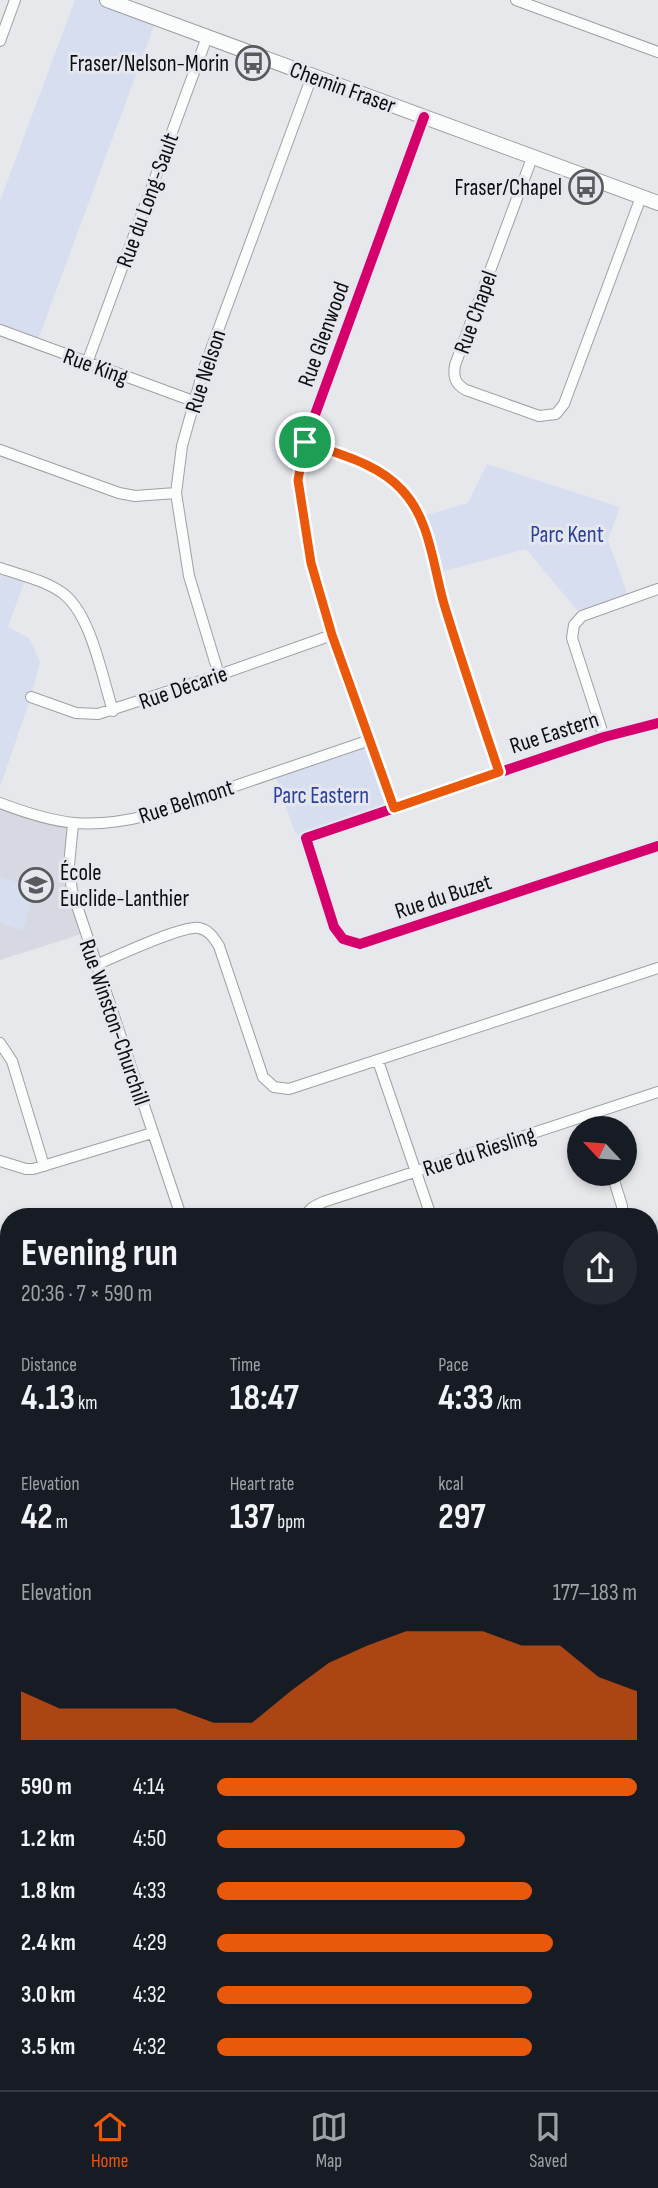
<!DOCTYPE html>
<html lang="en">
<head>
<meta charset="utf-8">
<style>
  :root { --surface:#171b24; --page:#242831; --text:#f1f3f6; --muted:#9ea1a6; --line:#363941; --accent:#ea580c }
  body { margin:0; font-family:"Sofia Sans Condensed",sans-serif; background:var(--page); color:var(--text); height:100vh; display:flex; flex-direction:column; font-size:26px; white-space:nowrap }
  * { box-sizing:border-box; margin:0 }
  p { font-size:23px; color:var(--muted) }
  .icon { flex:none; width:38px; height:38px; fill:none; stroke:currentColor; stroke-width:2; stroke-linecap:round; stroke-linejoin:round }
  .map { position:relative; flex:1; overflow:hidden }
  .sheet { position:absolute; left:0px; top:1208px; width:658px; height:884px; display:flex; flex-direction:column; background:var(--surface); border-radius:28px 28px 0 0; box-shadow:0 4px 10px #0003 }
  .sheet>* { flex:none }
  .needle { width:46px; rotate:296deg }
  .fabs { position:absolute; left:567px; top:1116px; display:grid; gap:14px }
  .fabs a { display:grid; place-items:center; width:70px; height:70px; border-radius:50%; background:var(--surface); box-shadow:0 4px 10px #0003; font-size:35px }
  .pin { position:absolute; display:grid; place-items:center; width:60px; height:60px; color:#fff; margin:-30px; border:4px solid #fff; border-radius:50%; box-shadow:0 2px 7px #0007 }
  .round { display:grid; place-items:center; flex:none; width:74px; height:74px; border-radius:37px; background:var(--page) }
  .overview { display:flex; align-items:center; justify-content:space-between; height:119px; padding:0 21px }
  h1 { font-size:38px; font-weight:700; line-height:52px }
  .stats { display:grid; grid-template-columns:repeat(3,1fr); gap:10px; height:119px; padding:7px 21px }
  .stats div { display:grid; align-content:center }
  .stats b { font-size:35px; font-weight:700 }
  .stats small { font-size:19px; font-weight:400 }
  .stats p { font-size:19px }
  .chart { height:196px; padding:14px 21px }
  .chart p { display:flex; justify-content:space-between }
  .chart svg { width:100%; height:126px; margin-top:7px; fill:var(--accent); opacity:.7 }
  ul { padding:0 21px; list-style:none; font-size:23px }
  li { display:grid; grid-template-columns:112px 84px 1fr; align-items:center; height:52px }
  li i { height:18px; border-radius:9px; background:var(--accent) }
  .tab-bar { display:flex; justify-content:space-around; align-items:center; height:98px; border-top:2px solid var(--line); background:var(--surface); font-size:19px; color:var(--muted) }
  .tab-bar a { display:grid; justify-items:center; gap:4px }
  .tab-bar .selected { color:var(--accent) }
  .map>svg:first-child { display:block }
  .built { fill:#d7d9e2 }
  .forest { fill:url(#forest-firs) }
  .park { fill:#d7def0 }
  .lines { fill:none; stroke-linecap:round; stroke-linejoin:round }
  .minor-casing { stroke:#a0a0a3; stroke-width:12 }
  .tertiary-casing { stroke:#a0a0a3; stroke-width:16 }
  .secondary-casing { stroke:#a0a0a3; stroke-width:18 }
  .minor { stroke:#fbfcfc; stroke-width:10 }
  .tertiary { stroke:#fbfcfc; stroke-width:14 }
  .secondary { stroke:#fbfcfc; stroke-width:16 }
  .cycleway-casing { stroke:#e5e7ee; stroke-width:15 }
  .cycleway { stroke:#d6006c; stroke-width:10 }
  .route-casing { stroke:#fff; stroke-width:14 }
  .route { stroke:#ea580c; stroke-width:9 }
  .labels { text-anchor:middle; stroke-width:6; stroke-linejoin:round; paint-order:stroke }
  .poi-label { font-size:23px; fill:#0c0d0f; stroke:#e5e7ee; text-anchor:end }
  .street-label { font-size:23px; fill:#0c0d0f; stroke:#e5e7ee }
  .park-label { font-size:23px; fill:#2e4198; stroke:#e5e7ee }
</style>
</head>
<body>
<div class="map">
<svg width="658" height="2090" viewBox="0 0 658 2090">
  <defs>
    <pattern id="forest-firs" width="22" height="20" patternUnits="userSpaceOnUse" patternTransform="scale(1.75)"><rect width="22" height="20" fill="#d7def0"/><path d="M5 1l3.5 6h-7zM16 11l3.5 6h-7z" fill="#b7bdcd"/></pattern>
  </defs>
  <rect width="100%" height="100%" fill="#e7e8ec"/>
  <path class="built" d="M0,804l73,20 -4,41 16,68 -85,27z
    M658,1220v120l-9,-8v-102z"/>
  <path class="forest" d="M0,1894l9,8v87l-9,8z"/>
  <path class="park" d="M75,0h32l50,18 -121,327 -36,-15v-129z
    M487,464l133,43 -12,33 21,59 -47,17 -56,-67 -89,24 -18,-56 49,-14z
    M0,568l26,9 -18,50 21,11 11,24 -9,35 -31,90z
    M370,740l24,68 -88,30 -11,-5 -21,-61z
    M0,877l35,11 -12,43 -23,-8z"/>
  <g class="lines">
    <g class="minor-casing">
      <path id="minor" d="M516,0l142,52
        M0,41l15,-41
        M532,158l-77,207c-2,12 0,19 11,25l73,26 17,-2 8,-10 77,-207
        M0,330l193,71
        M87,363l120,-326
        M305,442c33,12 72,21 96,47 29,29 32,77 43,115 17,56 36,112 55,169
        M0,450l119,43 16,3 41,-3
        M0,568c20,7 44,12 61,24 30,20 41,85 52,119
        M219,675l-30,-99 -13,-83 6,-47 21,-75 109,-295
        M31,697l45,16 22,1 121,-39 113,-40
        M658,723l-54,14 -298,101 28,89 9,12 17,5 298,-98
        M604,737l-32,-99 2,-13 8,-9 76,-27
        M0,803c58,22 89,27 150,12l220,-75
        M394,808l-62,-173 -21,-72 -13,-83 7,-38 119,-325
        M73,824l-4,41 3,26 109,325
        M96,965c19,-8 86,-40 103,-37 10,2 15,10 20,18l44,131 11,10 15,2 369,-121
        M0,1043l12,18 32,105
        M378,1061l53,155
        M593,1114l4,15
        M0,1161l26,8h7l119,-36
        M612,1174l10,32v10
        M304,1216l9,-9 10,-5 335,-110
        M0,1291l9,3
        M0,1395l9,4
        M0,1501l9,3
        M0,1607l9,3
        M0,1673l9,-9
        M649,1685l9,4
        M649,1819l9,3
        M0,1821l9,3
        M649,1974l9,-24
        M287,2082l20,8
        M638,2082l20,8
        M0,2089l9,-7
        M234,2090l3,-8
        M606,2090l3,-8"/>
    </g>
    <g class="tertiary-casing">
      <path id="tertiary" d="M107,0l551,203"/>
    </g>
    <g class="secondary-casing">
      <path id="secondary" d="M649,1395l9,-9
        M0,2010l9,-7"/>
    </g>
    <use href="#minor" class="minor"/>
    <use href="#tertiary" class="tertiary"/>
    <use href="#secondary" class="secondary"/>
    <g class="cycleway-casing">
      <path id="cycleway" d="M658,723l-54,14 -298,101 28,89 9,12 17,5 298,-98
        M394,808l-62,-173 -21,-72 -13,-83 7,-38 119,-325"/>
    </g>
    <use href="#cycleway" class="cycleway"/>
  </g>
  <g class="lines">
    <g class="route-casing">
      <path id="route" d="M305,442c33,12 72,21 96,47 29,29 32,77 43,115 17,56 36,112 55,168l-105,36 -62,-173 -21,-72 -13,-83z"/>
    </g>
    <use href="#route" class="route"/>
  </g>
  <defs>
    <g id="bus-ring" transform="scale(1.75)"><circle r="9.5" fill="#e5e7ee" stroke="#595a5c" stroke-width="1.5"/><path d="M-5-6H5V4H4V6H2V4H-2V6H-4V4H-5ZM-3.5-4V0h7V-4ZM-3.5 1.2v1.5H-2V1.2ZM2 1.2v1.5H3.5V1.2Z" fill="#595a5c"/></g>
    <g id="school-ring" transform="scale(1.75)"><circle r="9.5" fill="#e5e7ee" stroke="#595a5c" stroke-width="1.5"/><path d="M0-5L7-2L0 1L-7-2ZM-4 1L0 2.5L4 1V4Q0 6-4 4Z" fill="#595a5c"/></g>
  </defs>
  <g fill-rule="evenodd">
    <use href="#bus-ring" x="253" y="63"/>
    <use href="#bus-ring" x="586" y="187"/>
    <use href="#school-ring" x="36" y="885"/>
  </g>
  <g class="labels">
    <g class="poi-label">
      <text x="229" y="71">Fraser/Nelson-Morin</text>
      <text x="562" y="195">Fraser/Chapel</text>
      <text x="60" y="880" text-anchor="start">École<tspan x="60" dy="26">Euclide-Lanthier</tspan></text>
    </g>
    <g class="street-label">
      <text transform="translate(343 87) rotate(20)" y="8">Chemin Fraser</text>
      <text transform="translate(147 200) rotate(-70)" y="8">Rue du Long-Sault</text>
      <text transform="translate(475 312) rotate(-70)" y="8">Rue Chapel</text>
      <text transform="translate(323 334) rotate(-70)" y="8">Rue Glenwood</text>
      <text transform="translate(96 366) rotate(20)" y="8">Rue King</text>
      <text transform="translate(205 371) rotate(-72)" y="8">Rue Nelson</text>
      <text transform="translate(183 687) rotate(-19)" y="8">Rue Décarie</text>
      <text transform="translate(554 732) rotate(-18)" y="8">Rue Eastern</text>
      <text transform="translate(186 801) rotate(-18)" y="8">Rue Belmont</text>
      <text transform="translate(443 896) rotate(-18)" y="8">Rue du Buzet</text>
      <text transform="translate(115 1022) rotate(71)" y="8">Rue Winston-Churchill</text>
      <text transform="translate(479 1151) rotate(-18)" y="8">Rue du Riesling</text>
    </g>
    <g class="park-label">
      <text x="567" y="542">Parc Kent</text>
      <text x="321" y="803">Parc Eastern</text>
    </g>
  </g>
</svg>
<div class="fabs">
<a><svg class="needle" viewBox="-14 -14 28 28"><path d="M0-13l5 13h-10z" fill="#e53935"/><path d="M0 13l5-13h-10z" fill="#9ea1a6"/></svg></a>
</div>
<div class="pin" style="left:305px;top:442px;background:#1e9e55"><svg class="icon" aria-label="arrive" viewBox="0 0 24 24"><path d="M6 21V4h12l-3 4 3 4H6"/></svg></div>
<section class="sheet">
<div class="overview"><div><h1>Evening run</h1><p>20:36 · 7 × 590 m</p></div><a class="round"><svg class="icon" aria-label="share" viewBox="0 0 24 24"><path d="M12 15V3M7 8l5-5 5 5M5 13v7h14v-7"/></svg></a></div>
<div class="stats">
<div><p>Distance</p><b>4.13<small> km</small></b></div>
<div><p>Time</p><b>18:47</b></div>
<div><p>Pace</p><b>4:33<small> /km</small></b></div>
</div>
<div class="stats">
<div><p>Elevation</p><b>42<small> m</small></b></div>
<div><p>Heart rate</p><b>137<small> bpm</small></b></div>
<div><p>kcal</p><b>297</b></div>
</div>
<div class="chart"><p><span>Elevation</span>177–183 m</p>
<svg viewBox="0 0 160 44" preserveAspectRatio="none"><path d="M0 44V27L10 33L20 33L30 33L40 33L50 38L60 38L70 27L80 17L90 11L100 6L110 6L120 6L130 11L140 11L150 22L160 27V44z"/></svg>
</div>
<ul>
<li><b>590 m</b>4:14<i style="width:100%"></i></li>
<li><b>1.2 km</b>4:50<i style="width:59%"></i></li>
<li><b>1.8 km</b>4:33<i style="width:75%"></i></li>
<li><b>2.4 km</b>4:29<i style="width:80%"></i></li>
<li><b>3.0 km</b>4:32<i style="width:75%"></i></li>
<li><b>3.5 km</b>4:32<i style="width:75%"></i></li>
</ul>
</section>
</div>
<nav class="tab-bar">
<a class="selected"><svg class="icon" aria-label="home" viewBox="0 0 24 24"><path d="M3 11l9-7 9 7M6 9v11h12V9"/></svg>Home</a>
<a><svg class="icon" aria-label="map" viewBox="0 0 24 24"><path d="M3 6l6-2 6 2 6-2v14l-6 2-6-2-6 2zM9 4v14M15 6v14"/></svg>Map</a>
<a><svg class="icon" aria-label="saved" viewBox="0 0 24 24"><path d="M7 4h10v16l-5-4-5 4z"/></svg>Saved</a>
</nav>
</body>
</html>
